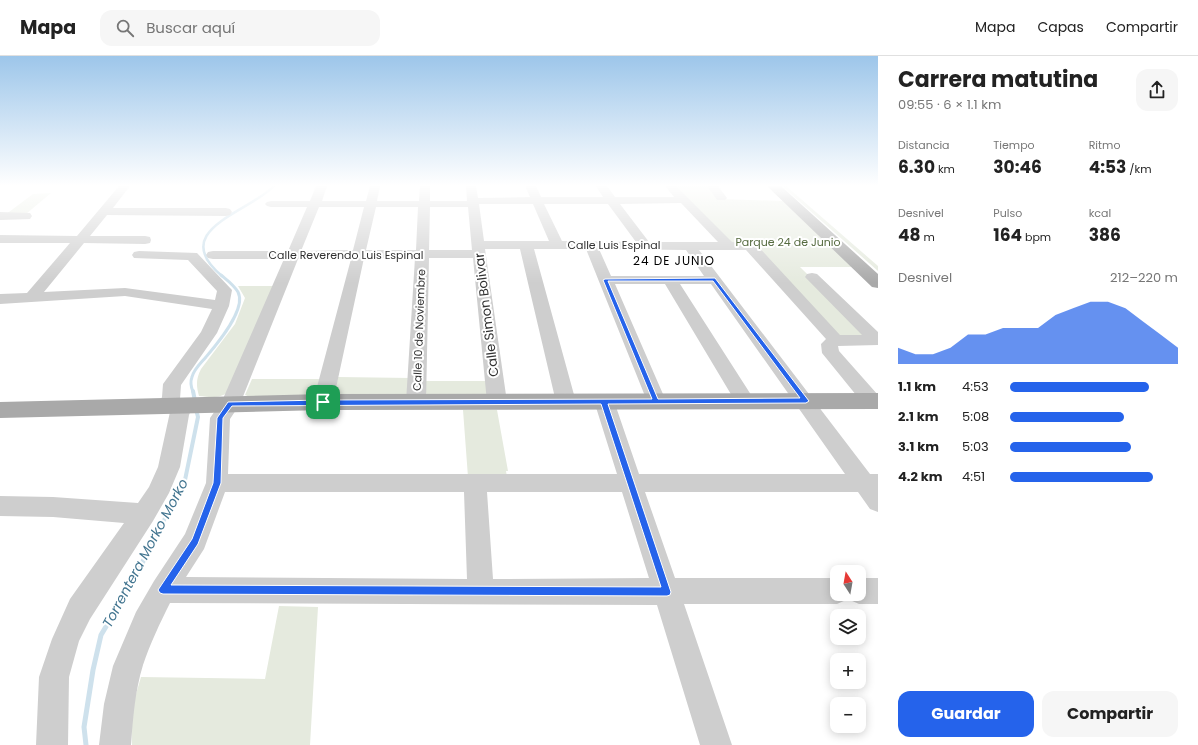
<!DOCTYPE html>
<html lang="es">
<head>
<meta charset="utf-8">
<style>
  :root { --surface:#fff; --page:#f6f6f6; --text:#222; --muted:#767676; --line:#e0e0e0; --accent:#2563eb }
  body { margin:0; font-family:Poppins,sans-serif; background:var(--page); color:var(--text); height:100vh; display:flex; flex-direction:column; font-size:15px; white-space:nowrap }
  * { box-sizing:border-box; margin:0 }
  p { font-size:13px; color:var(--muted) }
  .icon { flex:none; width:22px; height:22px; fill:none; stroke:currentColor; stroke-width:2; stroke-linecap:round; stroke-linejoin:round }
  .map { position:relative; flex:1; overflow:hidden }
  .sheet { display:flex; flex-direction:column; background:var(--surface); width:320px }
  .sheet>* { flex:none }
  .needle { width:26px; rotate:349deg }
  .fabs { position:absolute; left:830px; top:509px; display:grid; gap:8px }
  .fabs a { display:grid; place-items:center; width:36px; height:36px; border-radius:8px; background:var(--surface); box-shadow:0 2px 10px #0003; font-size:20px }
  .pin { position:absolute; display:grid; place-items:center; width:34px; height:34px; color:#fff; margin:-17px; border-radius:8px; box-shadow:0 2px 6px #0006 }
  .round { display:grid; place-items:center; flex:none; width:42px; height:42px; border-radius:12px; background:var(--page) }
  .head { display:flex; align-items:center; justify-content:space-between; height:68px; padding:0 20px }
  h1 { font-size:22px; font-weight:700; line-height:30px }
  .figures { display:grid; grid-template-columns:repeat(3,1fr); gap:6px; height:68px; padding:4px 20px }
  .figures div { display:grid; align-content:center }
  .figures b { font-size:17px; font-weight:700 }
  .figures small { font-size:11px; font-weight:400 }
  .figures p { font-size:11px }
  .chart { height:112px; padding:8px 20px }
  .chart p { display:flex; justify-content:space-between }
  .chart svg { width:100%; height:72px; margin-top:4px; fill:var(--accent); opacity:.7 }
  .button { display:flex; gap:8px; margin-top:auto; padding:8px 20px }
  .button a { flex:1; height:46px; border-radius:12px; background:var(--accent); color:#fff; font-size:16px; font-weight:700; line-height:46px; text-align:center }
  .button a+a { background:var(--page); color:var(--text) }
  ul { padding:0 20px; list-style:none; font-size:13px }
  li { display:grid; grid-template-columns:64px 48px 1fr; align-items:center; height:30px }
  li i { height:10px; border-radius:5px; background:var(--accent) }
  header { display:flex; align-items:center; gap:24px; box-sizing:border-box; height:56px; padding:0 20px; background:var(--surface); border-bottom:1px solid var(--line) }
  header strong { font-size:19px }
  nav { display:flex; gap:22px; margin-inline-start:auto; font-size:14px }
  .search { width:280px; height:36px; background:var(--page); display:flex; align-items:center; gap:10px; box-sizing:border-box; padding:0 14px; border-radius:12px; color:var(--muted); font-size:15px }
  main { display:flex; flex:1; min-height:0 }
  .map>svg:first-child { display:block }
  .green { fill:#e5eade }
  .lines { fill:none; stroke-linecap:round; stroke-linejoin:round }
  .stream-far3 { stroke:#cee1ec; stroke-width:2.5 }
  .stream-far2 { stroke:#cee1ec; stroke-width:3 }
  .stream-far1 { stroke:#cee1ec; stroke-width:4 }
  .stream { stroke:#cee1ec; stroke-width:5 }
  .minor { fill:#cecece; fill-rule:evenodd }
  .major { fill:#a9a9a9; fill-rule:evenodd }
  .route { fill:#2563eb; stroke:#fff; fill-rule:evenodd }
  .labels { text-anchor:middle; stroke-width:4; stroke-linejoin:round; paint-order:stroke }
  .far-park-label { font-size:11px; fill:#566b40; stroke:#fff }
  .far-street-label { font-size:11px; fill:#313131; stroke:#fff }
  .far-neighbourhood-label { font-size:12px; letter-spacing:1px; fill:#000; stroke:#fff }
  .street-label { font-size:13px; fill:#313131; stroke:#fff }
  .water-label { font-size:14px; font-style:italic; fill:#427590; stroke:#fff }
</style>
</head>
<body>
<header>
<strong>Mapa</strong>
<div class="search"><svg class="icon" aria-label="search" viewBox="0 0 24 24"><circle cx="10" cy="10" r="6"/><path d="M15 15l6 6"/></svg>Buscar aquí</div>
<nav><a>Mapa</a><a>Capas</a><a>Compartir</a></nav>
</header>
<main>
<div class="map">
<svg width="878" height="689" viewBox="0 0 878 689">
  <rect width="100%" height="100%" fill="#fff"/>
  <path class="green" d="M674,130h35l10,13 64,2 70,66h-53l70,69h-31l-87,-94h-22z
    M782,130h4l92,80v5z
    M51,137l-25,21 -21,1 28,-21z
    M238,230h38l-48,106c-8,7 -19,5 -29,4 -3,-11 -3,-17 2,-27l34,-45 10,-26z
    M338,321l73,1 -1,15 -5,3 -66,1 -4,-7z
    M252,323h71l-8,17 -65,1 -5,-2z
    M423,325h65l1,13 -62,3z
    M463,354h34l11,61h-2l1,6h-39z
    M279,550l39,1 -8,138h-178l-1,-34 10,-34 124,2z"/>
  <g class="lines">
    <path class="stream-far3" d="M222,220c-55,-46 26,-63 52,-90"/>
    <path class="stream-far2" d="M193,336c-2,-5 -3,-10 -1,-15 2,-8 9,-14 14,-20 11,-13 41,-48 32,-65 -4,-7 -11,-12 -17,-17"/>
    <path class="stream-far1" d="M193,335l2,10
      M151,489l34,-65 13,-63 -2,-8"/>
    <path class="stream" d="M86,689l-2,-18 9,-57 8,-35 28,-47 23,-44"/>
    <path class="minor" d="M119,130h11l-17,22h113l4,1 2,3 -2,3 -4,1 -119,-1 -17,21h55l5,1 1,3 -1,3 -5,1 -61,-1 -40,49 81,-4 90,12 2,-9 -29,-31 -54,-2 -2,-3 2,-3 5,-1 58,2 35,37 -3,16 -12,27 -36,52 -1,14 3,-1 7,2 3,5 -4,10 -9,52 -11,26 -16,28 -63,98 -11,22 -10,36 -1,68h-32l3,-68 13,-38 18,-40 54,-76 -71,-6 -53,-1v-20l53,1 85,6 11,-16 9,-20 12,-55 -9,-1 -3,-5 4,-9 1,-13 38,-52 11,-23 -87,-13 -125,8v-10l27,-1 43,-50h-70v-8l77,1z
      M316,130h11l-5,15h44l4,-15h10l-3,15h42l1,-15h10v15h37l-1,-15h10l2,12 52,-1 -5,-11h11l5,11h62l-7,-11h11l8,11h59l-9,-11h11l56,56 23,1 85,92h22l-57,-58 2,-3 5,-1 5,1 61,58v13l-40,1 1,5 39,44v11l-6,2 -7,-2 -43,-53 -1,-9 5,-5 -80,-89h-47l171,224h8v38l-8,-3 -12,-17h-213l30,86h162v16h22v-16h19v26h-19l-9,-4 -2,-4 -2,4 -9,4h-153l48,141h-32l-43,-140 -487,-2c-10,20 -20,41 -27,62 -8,26 -10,53 -12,80h-32l5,-41 9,-38 23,-54 18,-31 31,-47 21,-51 4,-65 12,-17 62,-142h-71l-5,-1 -2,-3 2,-3 5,-1h75l19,-44h-36l-4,-1 -2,-2 2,-2 4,-1h39zM681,147l37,39h-69l-29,-38zM479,148h54l16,37h-65zM544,148h64l28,38 -74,-1zM319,151h45l-11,43 -52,1zM376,151h42l-2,43h-50zM430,151h38l4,43h-43zM485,193h35l36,153 3,5 7,2 7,-2 3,-5 -42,-153h52l63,157 7,2 7,-2 3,-5 -51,-117h50l73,122 7,2 7,-2 3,-5 -75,-117h31l134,190h-206l-25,-73 -3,-5 -7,-2 -7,2 -3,5 23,73h-389l2,-55 10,-15 58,-145h53l-38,143 3,5 7,2 7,-2 3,-5 31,-144h51l-9,144 3,5 7,2 7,-2 3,-5 3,-144h44l14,144 3,5 7,2 7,-2 3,-5zM599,193l87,1 18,26h-93zM225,436h239l3,87 -281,-2 18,-28zM487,436h135l27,86 -156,1z
      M707,130h11l9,12 -2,2h-8z
      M0,156l30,1 2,3 -2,3 -30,1z"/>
    <path class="major" d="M767,130h14l97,88v14l-6,-1z
      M878,337v16l-555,1 -323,8v-16l323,-8z"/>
  </g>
  <linearGradient id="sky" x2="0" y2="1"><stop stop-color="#9dc6ea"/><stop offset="0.57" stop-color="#fff"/><stop offset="1" stop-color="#fff" stop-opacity="0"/></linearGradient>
  <rect width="878" height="227" fill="url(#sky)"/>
  <path class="route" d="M715,222l94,123 -3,2 -198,1 63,188 -1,3 -3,1 -504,-2 -3,-1 -2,-3 34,-51 21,-56 4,-65 11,-16 95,-2 329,-1 -49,-119 2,-1zM608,225h105l87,117 -142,1zM601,348l60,183 -490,-2 27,-41 23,-61 2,-65 9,-12z"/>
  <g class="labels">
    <g class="far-park-label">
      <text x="788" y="190">Parque 24 de Junio</text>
    </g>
    <g class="far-street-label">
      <text x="614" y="193">Calle Luis Espinal</text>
      <text x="346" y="203">Calle Reverendo Luis Espinal</text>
      <text transform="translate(419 274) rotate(-88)" y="4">Calle 10 de Noviembre</text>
    </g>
    <g class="far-neighbourhood-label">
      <text x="674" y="209">24 DE JUNIO</text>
    </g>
    <g class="street-label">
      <text transform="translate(486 259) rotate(-97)" y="5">Calle Simon Bolivar</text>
    </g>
    <g class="water-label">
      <text transform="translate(145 497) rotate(-62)" y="5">Torrentera Morko Morko</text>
    </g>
  </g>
</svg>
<div class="fabs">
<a><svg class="needle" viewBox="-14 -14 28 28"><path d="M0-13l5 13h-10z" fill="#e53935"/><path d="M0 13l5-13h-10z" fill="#767676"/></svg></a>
<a><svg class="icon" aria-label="layers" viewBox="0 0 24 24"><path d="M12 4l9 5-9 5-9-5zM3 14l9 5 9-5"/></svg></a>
<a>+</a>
<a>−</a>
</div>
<div class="pin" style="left:323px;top:346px;background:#1e9e55"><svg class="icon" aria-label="arrive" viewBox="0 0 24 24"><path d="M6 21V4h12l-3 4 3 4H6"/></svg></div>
</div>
<section class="sheet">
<div class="head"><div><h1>Carrera matutina</h1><p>09:55 · 6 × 1.1 km</p></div><a class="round"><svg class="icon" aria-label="share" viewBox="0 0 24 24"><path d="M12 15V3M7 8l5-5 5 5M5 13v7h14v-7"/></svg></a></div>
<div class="figures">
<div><p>Distancia</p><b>6.30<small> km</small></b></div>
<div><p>Tiempo</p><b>30:46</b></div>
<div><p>Ritmo</p><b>4:53<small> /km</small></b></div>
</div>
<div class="figures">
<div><p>Desnivel</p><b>48<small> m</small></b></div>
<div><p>Pulso</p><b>164<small> bpm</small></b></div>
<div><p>kcal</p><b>386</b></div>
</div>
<div class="chart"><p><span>Desnivel</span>212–220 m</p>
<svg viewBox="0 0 160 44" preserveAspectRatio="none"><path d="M0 44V34L10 38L20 38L30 34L40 26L50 26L60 22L70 22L80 22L90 14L100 10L110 6L120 6L130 10L140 18L150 26L160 34V44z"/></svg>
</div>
<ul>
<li><b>1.1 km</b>4:53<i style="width:83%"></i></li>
<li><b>2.1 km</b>5:08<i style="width:68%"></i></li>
<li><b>3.1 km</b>5:03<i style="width:72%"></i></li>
<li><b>4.2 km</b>4:51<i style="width:85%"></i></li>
</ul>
<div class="button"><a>Guardar</a><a>Compartir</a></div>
</section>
</main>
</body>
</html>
